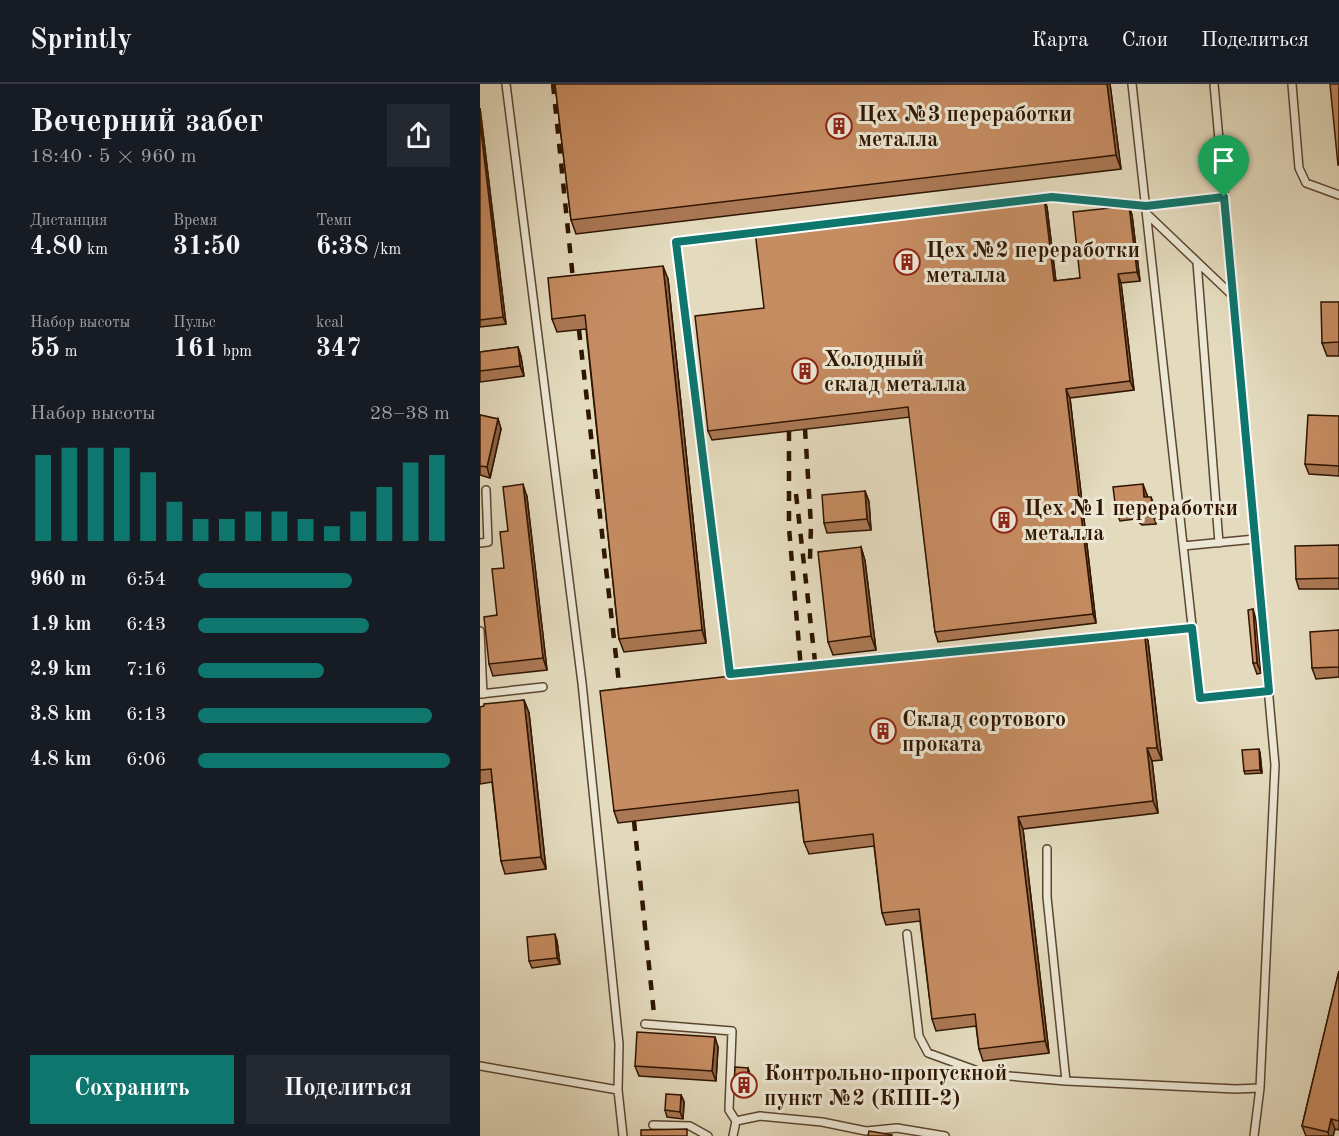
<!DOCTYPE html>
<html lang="ru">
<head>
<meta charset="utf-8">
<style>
  :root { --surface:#171b24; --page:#242831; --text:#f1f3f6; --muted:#9ea1a6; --line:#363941; --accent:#0f766e }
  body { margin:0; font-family:"Old Standard TT",serif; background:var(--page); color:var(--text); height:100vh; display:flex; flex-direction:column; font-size:22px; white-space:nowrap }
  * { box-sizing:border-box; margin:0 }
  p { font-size:20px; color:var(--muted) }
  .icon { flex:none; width:33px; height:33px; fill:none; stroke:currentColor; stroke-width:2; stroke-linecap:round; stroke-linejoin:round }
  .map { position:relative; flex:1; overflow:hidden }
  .panel { display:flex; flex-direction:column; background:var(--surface); width:480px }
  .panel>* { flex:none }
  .pin { position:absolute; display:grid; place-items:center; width:51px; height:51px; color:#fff; margin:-62px -26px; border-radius:50% 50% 50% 0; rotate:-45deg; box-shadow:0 0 6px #0007 }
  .pin .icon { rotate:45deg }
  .round { display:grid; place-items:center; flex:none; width:63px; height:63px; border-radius:0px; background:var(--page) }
  .headline { display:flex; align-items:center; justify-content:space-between; height:102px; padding:0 30px }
  h1 { font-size:33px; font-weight:800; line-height:45px }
  .stats { display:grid; grid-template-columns:repeat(3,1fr); gap:9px; height:102px; padding:6px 30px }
  .stats div { display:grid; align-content:center }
  .stats b { font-size:26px; font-weight:800 }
  .stats small { font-size:16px; font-weight:400 }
  .stats p { font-size:16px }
  .chart { height:168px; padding:12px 30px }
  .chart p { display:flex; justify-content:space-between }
  .chart svg { width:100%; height:108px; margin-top:6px; stroke:var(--accent); stroke-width:6 }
  .action { display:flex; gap:12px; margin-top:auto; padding:12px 30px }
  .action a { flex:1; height:69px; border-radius:0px; background:var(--accent); color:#fff; font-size:24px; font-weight:800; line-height:69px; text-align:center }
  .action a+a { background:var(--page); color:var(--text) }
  ul { padding:0 30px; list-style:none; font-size:20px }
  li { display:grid; grid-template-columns:96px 72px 1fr; align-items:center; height:45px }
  li i { height:15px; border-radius:8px; background:var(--accent) }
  header { display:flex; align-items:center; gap:36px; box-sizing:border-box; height:84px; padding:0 30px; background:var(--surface); border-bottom:2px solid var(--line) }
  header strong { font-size:28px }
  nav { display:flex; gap:33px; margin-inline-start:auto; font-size:21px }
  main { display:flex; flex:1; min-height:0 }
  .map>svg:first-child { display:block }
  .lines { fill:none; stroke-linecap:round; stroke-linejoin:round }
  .lane-casing { stroke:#5c4630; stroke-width:10 }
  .lane { stroke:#ede8d5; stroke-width:7 }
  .rail { stroke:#2f1501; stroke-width:4.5; stroke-dasharray:10 10; stroke-linecap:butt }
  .wall { fill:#aa7854; stroke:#2f1501; stroke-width:1.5 }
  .shaded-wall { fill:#8b6245; stroke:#2f1501; stroke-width:1.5 }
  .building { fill:#c68c62; stroke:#2f1501; stroke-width:1.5 }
  .route-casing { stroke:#fff; stroke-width:12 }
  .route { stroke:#0f766e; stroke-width:8 }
  .labels { text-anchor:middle; stroke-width:6; stroke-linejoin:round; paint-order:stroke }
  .poi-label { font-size:22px; font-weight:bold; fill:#2f1501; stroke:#ede8d5; text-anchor:start }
</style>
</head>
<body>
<header>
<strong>Sprintly</strong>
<nav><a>Карта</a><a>Слои</a><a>Поделиться</a></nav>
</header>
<main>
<section class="panel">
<div class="headline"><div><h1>Вечерний забег</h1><p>18:40 · 5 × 960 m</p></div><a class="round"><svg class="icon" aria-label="share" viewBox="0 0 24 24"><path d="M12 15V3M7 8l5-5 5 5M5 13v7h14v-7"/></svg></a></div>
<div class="stats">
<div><p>Дистанция</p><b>4.80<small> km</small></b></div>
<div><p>Время</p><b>31:50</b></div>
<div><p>Темп</p><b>6:38<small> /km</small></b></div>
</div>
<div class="stats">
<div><p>Набор высоты</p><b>55<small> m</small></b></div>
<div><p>Пульс</p><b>161<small> bpm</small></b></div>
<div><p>kcal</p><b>347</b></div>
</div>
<div class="chart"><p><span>Набор высоты</span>28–38 m</p>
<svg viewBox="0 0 160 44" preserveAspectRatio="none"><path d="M5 44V9M15 44V6M25 44V6M35 44V6M45 44V16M55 44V28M65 44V35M75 44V35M85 44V32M95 44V32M105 44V35M115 44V38M125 44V32M135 44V22M145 44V12M155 44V9"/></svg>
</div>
<ul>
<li><b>960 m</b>6:54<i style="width:61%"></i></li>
<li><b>1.9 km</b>6:43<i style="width:68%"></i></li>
<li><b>2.9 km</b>7:16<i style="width:50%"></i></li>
<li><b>3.8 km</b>6:13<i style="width:93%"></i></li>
<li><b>4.8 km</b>6:06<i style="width:100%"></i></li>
</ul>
<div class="action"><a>Сохранить</a><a>Поделиться</a></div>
</section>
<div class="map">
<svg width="859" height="1052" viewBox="0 0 859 1052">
  <rect width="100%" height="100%" fill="#e4dbbe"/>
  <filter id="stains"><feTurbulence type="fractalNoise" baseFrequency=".00333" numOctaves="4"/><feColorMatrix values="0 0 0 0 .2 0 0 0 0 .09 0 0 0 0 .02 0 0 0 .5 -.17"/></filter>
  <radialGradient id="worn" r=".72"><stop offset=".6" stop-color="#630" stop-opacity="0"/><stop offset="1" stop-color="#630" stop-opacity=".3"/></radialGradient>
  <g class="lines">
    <g class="lane-casing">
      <path id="lane" d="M26,0l76,599 37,361 -1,46 5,46
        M652,0l68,614 69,-7
        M734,0l61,681 -15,323 -6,48
        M812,0l7,84 7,15 33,12
        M556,115l16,-2 94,9 78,-9
        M667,130l86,82
        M283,148l-87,10 54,432 157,-15
        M717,178l22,281
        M0,459l8,-1 -2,-52
        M703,462l72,-7
        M0,547l3,63
        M657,549l55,-5
        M0,610l63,-7
        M567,765v48l19,184 170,8 24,-1
        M427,850l12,102 9,17 58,21 80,7
        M165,940l87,7 -3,79 7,11
        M0,982l138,24
        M173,1041l37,1 18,10
        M253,1052l3,-15 24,-5 62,6 44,9 31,-3 48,8"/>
    </g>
    <use href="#lane" class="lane"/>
    <path class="rail" d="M73,0l21,205
      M99,246l42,371
      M325,345l6,96 -1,34
      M309,347v97l13,153
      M316,410l21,185
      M154,737l20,193"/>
  </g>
  <path class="wall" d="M75,0h555l11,85 -545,65 -5,-14z
    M0,24l26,216 -26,3z
    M649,122l3,9 8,66 -19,2 13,107 -64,8 26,225 -158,19 -3,-10 -25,-215 -198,23 -4,-9 56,-123 283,-101 9,74 24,-3z
    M188,195l38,364 -82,9 -5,-13 -33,-310 -29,3 -5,-13z
    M859,218v54h-12l-5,-13z
    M38,263l3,10 3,19 -44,6v-30z
    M0,331l18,4 3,10 -11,49 -10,-3z
    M859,332v60l-30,-2 -4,-10z
    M385,407l4,11 2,28 -44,3 -3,-10z
    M667,411v2l8,10 1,17 -14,1 -7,-6 -15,2 -4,-10z
    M47,413l20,173 -54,6 -4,-12 15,-96 4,-37z
    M859,461v44h-40l-3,-10z
    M381,463l4,14 11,89 -43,5 -5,-13z
    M776,536l5,53 -4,1 -4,-11z
    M859,546v47l-23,2 -4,-11z
    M668,557l14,119 -10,1 6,52 -135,16 26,224 -66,8 -4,-12 -3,-23 -40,5 -4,-12 -12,-98 -34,4 -4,-12 -8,-67 -65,8 -5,-12 -5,-40 -181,21 -4,-12z
    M44,616l5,13 17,156 -41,5 -4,-13 -9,-79 -12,2v-77z
    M780,669l2,20 -17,1 -1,-3z
    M77,857l3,23 -28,4 -3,-7z
    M859,887v159l-4,-1 -2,7h-27l-4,-10z
    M238,963l-2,34 -77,-5 -4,-10z
    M268,984l2,7 -1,20 -12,-1 -3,-7z
    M201,1011l3,7 -1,17 -16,-2 -2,-7z"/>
  <path class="shaded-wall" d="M627,0h3l11,85 -5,-14z
    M0,24l26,216 -3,-7 -23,-195z
    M564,113l3,10 10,84 -3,-10z
    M649,122l3,9 8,66 -3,-9z
    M183,182l5,13 38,364 -4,-13z
    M638,190l3,9 13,107 -4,-9z
    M38,263l3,10 3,19 -4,-10z
    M586,305l4,9 26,225 -3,-9z
    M18,335l3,10 -11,49 -3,-11z
    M43,400l4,13 20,173 -4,-12z
    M663,400l4,11 1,12 -4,-10z
    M385,407l4,11 2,28 -4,-11z
    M671,413l4,10 1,17 -3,-10z
    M381,463l4,14 11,89 -5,-14z
    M773,525l3,11 5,53 -4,-10z
    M664,545l4,12 14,119 -5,-12z
    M44,616l5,13 17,156 -5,-12z
    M667,664l5,13 6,52 -5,-12z
    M779,665l1,4 2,20 -2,-3z
    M538,733l5,12 26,224 -4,-12z
    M75,850l2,7 3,23 -3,-6z
    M235,953l3,10 -2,34 -4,-10z
    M268,984l2,7 -1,20 -2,-7z
    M201,1011l3,7 -1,17 -3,-7z
    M851,1035l4,10 -2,7h-4l-1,-4z"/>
  <path class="building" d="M75,0h552l9,71 -545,65z
    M850,0h9v81h-1z
    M0,38l23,195 -23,3z
    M564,113l10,84 26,-3 -7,-66 56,-6 8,66 -19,2 12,107 -64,8 27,225 -158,18 -27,-225 -200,24 -13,-115 69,-8 -9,-77z
    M183,182l39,364 -83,9 -34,-324 -33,4 -4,-41z
    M841,218h18v40l-17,1z
    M38,263l2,19 -40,5v-19z
    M0,331l18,4 -11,48 -7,-1z
    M828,331l31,1v50l-34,-2z
    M43,400l20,174 -54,6 -5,-47 13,-2 -5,-46 12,-1 -4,-36 8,-1 -5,-44z
    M663,400l1,13h7l2,17 -15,1 -6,-6 -16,2 -3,-24z
    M385,407l2,28 -43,4 -2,-28z
    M859,461v33l-43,1 -1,-33z
    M381,463l10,89 -43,6 -10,-90z
    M773,525l4,54h-4l-5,-53z
    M664,545l13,119h-10l6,53 -135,16 27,224 -66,8 -4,-35 -43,5 -13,-110 -37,4 -9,-79 -69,8 -6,-52 -184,21 -14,-120z
    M859,546v37l-27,1 -2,-36z
    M44,616l17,157 -40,4 -10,-92 -11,1v-63l4,-1v-2z
    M779,665l1,21 -16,1 -2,-21z
    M75,850l2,24 -28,3 -2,-24z
    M859,887v150l-8,-2 -3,13 -26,-6z
    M157,948l78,5 -3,34 -77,-5z
    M255,983l13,1 -1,20 -13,-1z
    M186,1010l15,1 -1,17 -15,-2z
    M207,1045v7h-46v-6z
    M389,1047l23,4v1h-24z"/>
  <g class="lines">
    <g class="route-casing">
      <path id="route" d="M572,113l94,9 78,-9 45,494 -69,7 -8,-70 -462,46 -54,-432z"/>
    </g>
    <use href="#route" class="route"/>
  </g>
  <defs>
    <g id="building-ring" transform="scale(1.35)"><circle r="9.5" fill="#ede8d5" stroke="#8f2418" stroke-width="1.5"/><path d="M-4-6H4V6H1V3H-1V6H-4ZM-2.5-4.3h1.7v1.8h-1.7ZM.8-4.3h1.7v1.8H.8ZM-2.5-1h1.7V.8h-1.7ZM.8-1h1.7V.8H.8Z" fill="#8f2418"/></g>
  </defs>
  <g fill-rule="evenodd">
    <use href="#building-ring" x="359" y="42"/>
    <use href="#building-ring" x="427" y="178"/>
    <use href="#building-ring" x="325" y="287"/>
    <use href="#building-ring" x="524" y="436"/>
    <use href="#building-ring" x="403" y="647"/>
    <use href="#building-ring" x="264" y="1001"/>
  </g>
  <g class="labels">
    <g class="poi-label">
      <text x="378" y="37">Цех №3 переработки<tspan x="378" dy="25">металла</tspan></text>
      <text x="446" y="173">Цех №2 переработки<tspan x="446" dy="25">металла</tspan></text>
      <text x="344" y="282">Холодный<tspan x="344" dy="25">склад металла</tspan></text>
      <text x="544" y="431">Цех №1 переработки<tspan x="544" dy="25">металла</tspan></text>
      <text x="422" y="642">Склад сортового<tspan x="422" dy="25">проката</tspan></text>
      <text x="284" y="996">Контрольно-пропускной<tspan x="284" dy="25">пункт №2 (КПП-2)</tspan></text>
    </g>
  </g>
  <rect width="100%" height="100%" filter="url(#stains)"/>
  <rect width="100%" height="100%" fill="url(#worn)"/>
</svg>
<div class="pin" style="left:744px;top:113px;background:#1e9e55"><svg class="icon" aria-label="arrive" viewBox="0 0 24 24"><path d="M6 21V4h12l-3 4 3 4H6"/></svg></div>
</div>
</main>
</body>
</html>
